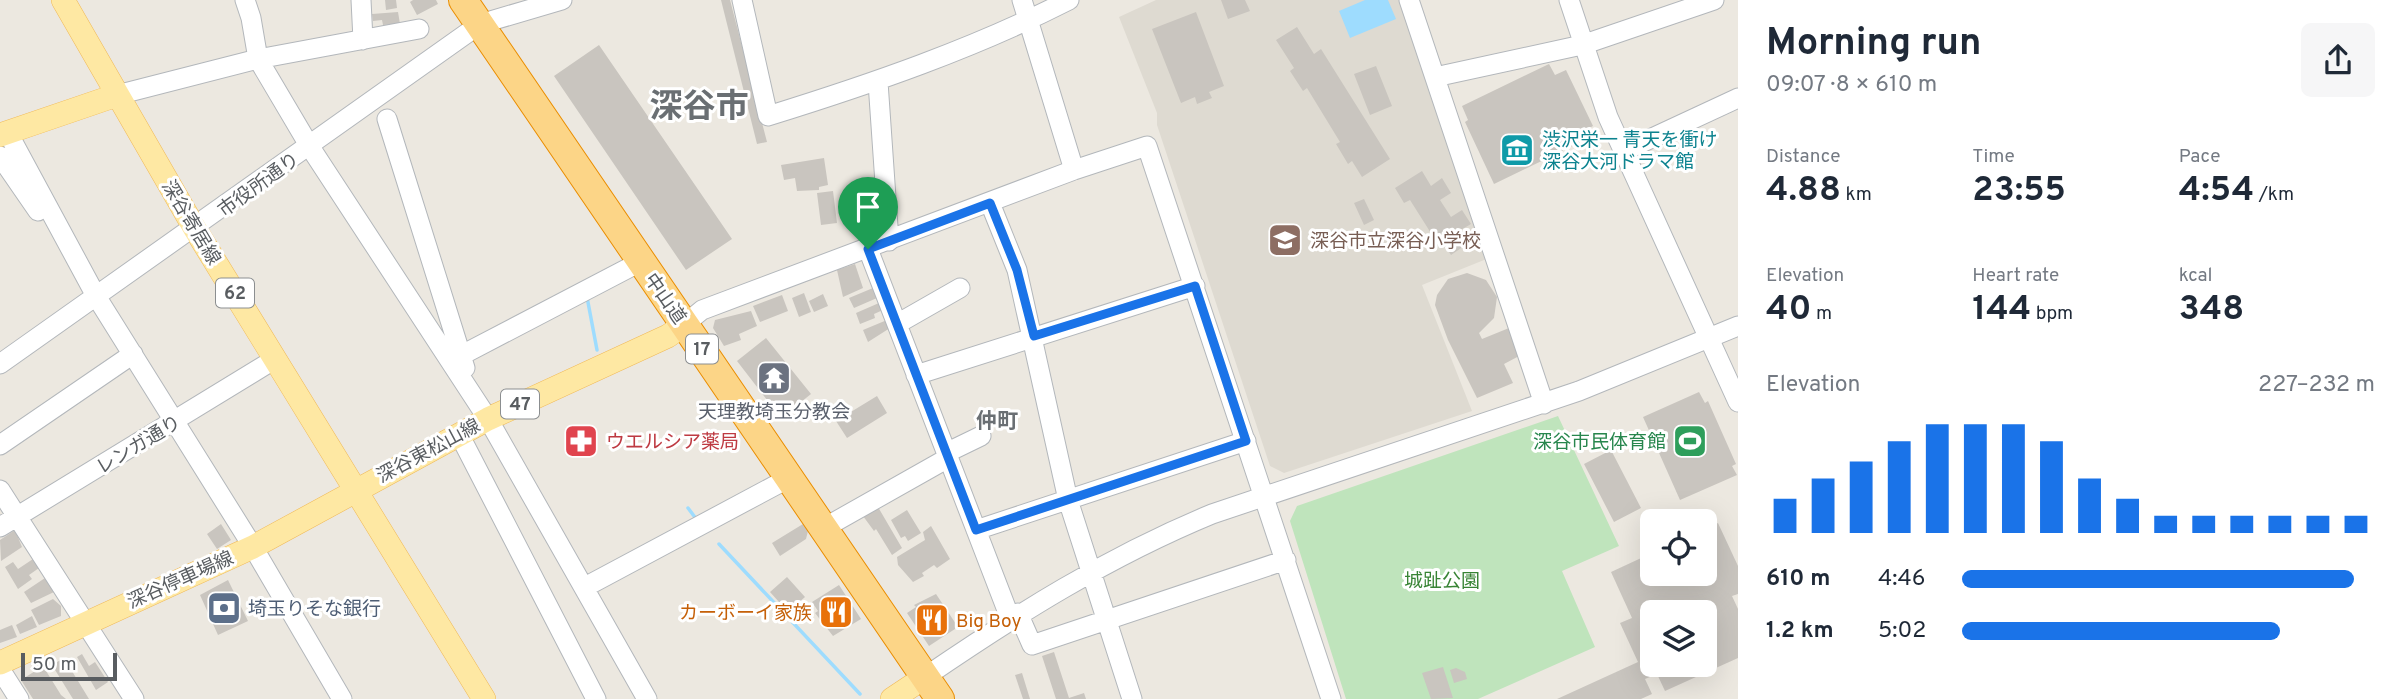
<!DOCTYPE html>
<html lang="en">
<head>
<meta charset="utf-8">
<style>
  :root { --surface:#fff; --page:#f6f6f7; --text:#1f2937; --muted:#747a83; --accent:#1a73e8 }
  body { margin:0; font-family:Overpass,"Noto Sans JP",sans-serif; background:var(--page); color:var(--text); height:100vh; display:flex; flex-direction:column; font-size:26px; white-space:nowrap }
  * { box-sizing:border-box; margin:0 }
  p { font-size:23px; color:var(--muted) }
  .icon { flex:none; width:38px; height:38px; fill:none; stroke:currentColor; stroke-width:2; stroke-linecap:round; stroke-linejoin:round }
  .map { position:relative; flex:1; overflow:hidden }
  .drawer { display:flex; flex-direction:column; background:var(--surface); width:665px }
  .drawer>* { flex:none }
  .fabs { position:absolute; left:1640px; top:509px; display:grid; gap:14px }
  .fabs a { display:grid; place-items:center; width:77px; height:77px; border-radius:10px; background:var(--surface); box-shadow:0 7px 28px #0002; font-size:35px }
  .scale { position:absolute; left:21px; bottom:18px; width:96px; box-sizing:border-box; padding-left:7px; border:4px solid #595d61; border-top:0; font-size:19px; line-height:24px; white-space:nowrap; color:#595d61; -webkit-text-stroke:5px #fff; paint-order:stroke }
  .pin { position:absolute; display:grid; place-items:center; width:60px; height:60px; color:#fff; margin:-72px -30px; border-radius:50% 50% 50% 0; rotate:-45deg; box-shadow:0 0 7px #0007 }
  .pin .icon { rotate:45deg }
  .round { display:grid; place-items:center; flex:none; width:74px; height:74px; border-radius:10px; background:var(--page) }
  .summary { display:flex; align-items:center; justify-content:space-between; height:119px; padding:0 28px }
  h1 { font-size:38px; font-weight:700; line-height:52px }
  .figures { display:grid; grid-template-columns:repeat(3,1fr); gap:10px; height:119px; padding:7px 28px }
  .figures div { display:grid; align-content:center }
  .figures b { font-size:35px; font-weight:700 }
  .figures small { font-size:19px; font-weight:400 }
  .figures p { font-size:19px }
  .chart { height:196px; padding:14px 28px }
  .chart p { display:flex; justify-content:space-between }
  .chart svg { width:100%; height:126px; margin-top:7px; stroke:var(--accent); stroke-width:6 }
  ul { padding:0 28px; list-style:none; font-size:23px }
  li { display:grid; grid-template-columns:112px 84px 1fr; align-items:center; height:52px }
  li i { height:18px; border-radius:9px; background:var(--accent) }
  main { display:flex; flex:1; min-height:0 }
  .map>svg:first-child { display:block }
  .education { fill:#dedad1 }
  .green { fill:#bfe4bc }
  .water { fill:#9edcfe }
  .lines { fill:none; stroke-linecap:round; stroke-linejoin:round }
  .stream { stroke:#9edcfe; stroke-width:3.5 }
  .building { fill:#c9c5bf; fill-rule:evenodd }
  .minor-casing { stroke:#b3b7bb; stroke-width:21 }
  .major-casing { stroke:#f0b855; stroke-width:24 }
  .highway-casing { stroke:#ea8e02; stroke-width:30 }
  .minor { stroke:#fff; stroke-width:19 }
  .major { stroke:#fee8a3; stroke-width:23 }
  .highway { stroke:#fcd587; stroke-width:28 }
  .route-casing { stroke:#fff; stroke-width:14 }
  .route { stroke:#1a73e8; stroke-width:9 }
  .labels { text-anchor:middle; stroke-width:6; stroke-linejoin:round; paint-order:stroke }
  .shield { fill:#fff; stroke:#8b8e90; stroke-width:2 }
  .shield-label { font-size:18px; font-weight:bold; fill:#595d61 }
  .culture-label { font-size:19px; fill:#0d838f; stroke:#fff; text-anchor:start }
  .street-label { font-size:19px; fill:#595d61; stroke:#fff }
  .education-label { font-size:19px; fill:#785e54; stroke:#fff; text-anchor:start }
  .worship-label { font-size:19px; fill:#5b616d; stroke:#fff }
  .health-label { font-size:19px; fill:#be3a42; stroke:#fff; text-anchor:start }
  .leisure-label { font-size:19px; fill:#27864d; stroke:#fff; text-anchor:end }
  .park-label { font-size:19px; fill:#388435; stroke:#fff }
  .service-label { font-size:19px; fill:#4e5e75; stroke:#fff; text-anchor:start }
  .food-label { font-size:19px; fill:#c56008; stroke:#fff; text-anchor:end }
  .neighbourhood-label { font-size:21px; font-weight:bold; fill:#6a6f73; stroke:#fff }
  .town-label { font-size:33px; font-weight:bold; fill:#6a6f73; stroke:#fff }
</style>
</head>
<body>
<main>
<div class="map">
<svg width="1738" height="699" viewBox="0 0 1738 699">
  <rect width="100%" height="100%" fill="#ece8e0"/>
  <path class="education" d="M1156,0h245l88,258 -67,27 50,126 -188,62 -14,-7 -113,-341v-12l-38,-96z"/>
  <path class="green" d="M1558,416l61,130 -57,25 33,76 -117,52h-132l-56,-178 7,-15z"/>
  <path class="water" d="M1365,0h23l8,19 -46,19 -11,-27z"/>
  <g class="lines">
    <path class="stream" d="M587,297l10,53
      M688,508l9,12
      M719,544l141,150"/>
  </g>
  <path class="building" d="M385,0h11l1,8 -11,2z
    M413,0h23l2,4 -21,11 -7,-13z
    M721,0h9l37,142 -10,2z
    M1221,0h24l5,11 -22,8z
    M398,12l2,12 -17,1 -1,-5 -9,1 -1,-7z
    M1196,12l28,74 -15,6 3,6 -15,6 -2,-7 -14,6 -29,-74z
    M1297,27l17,27 7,-5 69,110 -28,18 -10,-16 -4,3 -12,-20 4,-2 -33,-54 -4,3 -13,-20 4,-3 -18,-28z
    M599,45l133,194 -46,31 -132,-194z
    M1549,64l6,11 11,-5 27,56 -14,7 4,8 -89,43 -29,-62 3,-2 -6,-14z
    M1376,66l16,40 -22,9 -16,-41z
    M824,158l4,27 -9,2v3l-22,1 -2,-13 -11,2 -3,-15z
    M1422,171l9,15 11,-8 9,15 -11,7 11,17 11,-7 9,14 -12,7 8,13 -16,11 -6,-9 -4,3 -31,-49 -6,3 -9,-15z
    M833,191l4,32 -16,2 -4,-32z
    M1364,199l10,21 -10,5 -10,-22z
    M855,264l8,24 -20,9 -6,-27z
    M1467,273l19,7 11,17 -3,21 -15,15 3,6 27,-11 12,27 -17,9 9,19 -36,15 -29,-58 -13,-35 2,-10 11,-16z
    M873,288l4,10 -23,10 -5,-10z
    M804,293l7,19 -12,5 -7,-19z
    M823,294l5,12 -14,6 -5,-11z
    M782,295l6,16 -28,11 -7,-16z
    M879,303l4,7 -9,4 1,4 -15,6 -4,-11z
    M751,311l6,15 -18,8 2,6 -17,6 -11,-18 2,-8z
    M887,320l3,8 -22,14 -5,-12z
    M766,338l45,56 -30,24 -44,-57z
    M1699,392l6,11 3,-2 28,63 -4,2 5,9 -57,25 -37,-83z
    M877,396l10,17 -40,25 -11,-17z
    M1611,450l30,58 -27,14 -30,-58z
    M878,507l24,41 -10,7 -16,-26 -2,2 -11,-15z
    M907,510l14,23 -13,8 -3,-5 -4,2 -10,-18z
    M1718,523l20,43v28l-6,2 6,13v49l-73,33 -8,-17 -12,5 7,15 -11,5h-84l81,-37 -18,-39 12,-5 -21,-46 41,-19v21h52v-44zM1652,612h52v53h-52z
    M221,524l10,16 -14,9 -10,-15z
    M803,524l5,7 -2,8 -26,17 -8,-13z
    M931,526l19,33 -13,9 -3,-3 -12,8 2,3 -11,6 -15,-17 -1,-8 28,-17 -2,-8z
    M15,530l7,17 -21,14 -1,-21z
    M33,559l6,9 -10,7 3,4 -14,10 -13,-22 8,-5 5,7z
    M1432,573l4,13 -16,5 -5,-12z
    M787,577l18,20 -17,15 -18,-20z
    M45,578l9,14 -23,11 -7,-11z
    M228,580l20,41 -30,14 -18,-40z
    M839,585l22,34 -28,17 -18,-23 3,-2 -6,-9z
    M936,594l22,33 -29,19 -22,-33 9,-6 -2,-2z
    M53,599l8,7v10l-22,9 -8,-15z
    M32,616l5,11 -17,7 -4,-9z
    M12,625l5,12 -17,6v-13z
    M1054,652l15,46 15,-5 2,6h-30l-14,-43z
    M82,654l7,12 6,-4 13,20 -12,8 -19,-33z
    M64,658l25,41h-16l-21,-34z
    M43,666l18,29 5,4h-33l-12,-19z
    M1443,667l10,31 -22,1 -9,-26z
    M1456,668l9,4 2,7 -13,4 -4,-13z
    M1022,673l8,26h-7l-8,-24z"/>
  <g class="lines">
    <g class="minor-casing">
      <path id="minor" d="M245,0l6,18 7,41 52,88 178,272 159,280
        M361,0l2,40
        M742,0l26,116c103,-32 205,-67 301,-116
        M1022,0l52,170
        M1409,0l135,404
        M1569,0l39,117 130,285
        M1435,77l147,-32 132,-45
        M878,82l11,159
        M117,95l141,-36 161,-30
        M387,119l78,249
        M8,133l88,163 157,251 89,152
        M1624,151l114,-53
        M0,156l38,55
        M990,203l27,67 51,230 64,199
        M868,249l142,369
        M685,324l17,-14 372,-140 73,-24 184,553
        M897,324l63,-36
        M460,356l180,-94
        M0,364l480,-340 82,-24
        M916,375l279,-89
        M459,434l137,265
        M0,445l133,-91
        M946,453l35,-17
        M0,490l134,209
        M0,527l275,-168
        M824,528l124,-70
        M976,530l270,-89
        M585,587l204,-109
        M1018,613l14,32 254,-85
        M0,669l19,30
        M925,677c92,-63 183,-120 287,-163l367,-123 159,-65"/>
    </g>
    <g class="major-casing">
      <path id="major" d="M63,0l132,229 289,470
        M0,135l117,-40
        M0,663l253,-116 235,-128 180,-83 17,-12
        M892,699l33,-22"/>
    </g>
    <g class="highway-casing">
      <path id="highway" d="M463,0l477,699"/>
    </g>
    <use href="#minor" class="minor"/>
    <use href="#major" class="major"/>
    <use href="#highway" class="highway"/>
  </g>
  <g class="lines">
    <g class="route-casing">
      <path id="route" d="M990,203l27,67 17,66 161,-50 51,155 -270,89 -108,-281z"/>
    </g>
    <use href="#route" class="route"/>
  </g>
  <defs>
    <g id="museum-square" transform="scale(1.75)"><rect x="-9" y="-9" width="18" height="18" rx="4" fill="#0f9aa8" stroke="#fff"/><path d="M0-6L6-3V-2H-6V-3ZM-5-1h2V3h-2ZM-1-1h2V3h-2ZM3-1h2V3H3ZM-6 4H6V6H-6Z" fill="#fff"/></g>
    <g id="school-square" transform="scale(1.75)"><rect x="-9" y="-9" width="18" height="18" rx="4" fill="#8d6e63" stroke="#fff"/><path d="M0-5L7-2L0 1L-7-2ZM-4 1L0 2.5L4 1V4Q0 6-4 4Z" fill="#fff"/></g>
    <g id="temple-square" transform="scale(1.75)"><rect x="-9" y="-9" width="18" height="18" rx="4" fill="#6b7280" stroke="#fff"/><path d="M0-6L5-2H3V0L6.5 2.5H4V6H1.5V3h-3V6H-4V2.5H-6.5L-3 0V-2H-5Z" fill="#fff"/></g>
    <g id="pharmacy-square" transform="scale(1.75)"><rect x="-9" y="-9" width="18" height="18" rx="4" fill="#e0444e" stroke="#fff"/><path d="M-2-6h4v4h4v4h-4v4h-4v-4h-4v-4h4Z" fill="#fff"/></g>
    <g id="stadium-square" transform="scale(1.75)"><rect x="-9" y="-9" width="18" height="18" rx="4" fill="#2e9e5b" stroke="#fff"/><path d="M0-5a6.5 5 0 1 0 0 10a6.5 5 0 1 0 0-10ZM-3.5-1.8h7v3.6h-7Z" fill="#fff"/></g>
    <g id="bank-square" transform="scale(1.75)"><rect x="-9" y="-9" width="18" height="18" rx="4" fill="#5c6f8a" stroke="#fff"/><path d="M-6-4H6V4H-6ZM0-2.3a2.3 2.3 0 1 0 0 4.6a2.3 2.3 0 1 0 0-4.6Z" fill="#fff"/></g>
    <g id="restaurant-square" transform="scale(1.75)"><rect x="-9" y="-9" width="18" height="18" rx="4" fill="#e8710a" stroke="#fff"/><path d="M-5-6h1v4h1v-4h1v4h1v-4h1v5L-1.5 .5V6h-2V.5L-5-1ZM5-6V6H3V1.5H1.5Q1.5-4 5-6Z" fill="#fff"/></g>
  </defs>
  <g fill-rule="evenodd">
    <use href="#museum-square" x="1517" y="150"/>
    <use href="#school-square" x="1285" y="240"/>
    <use href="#temple-square" x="774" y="378"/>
    <use href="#pharmacy-square" x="581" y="441"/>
    <use href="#stadium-square" x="1690" y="441"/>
    <use href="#bank-square" x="224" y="608"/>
    <use href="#restaurant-square" x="836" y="612"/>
    <use href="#restaurant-square" x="932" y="620"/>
  </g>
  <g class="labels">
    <g class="shield">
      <rect x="216" y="278.5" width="38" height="29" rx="5"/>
      <rect x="686" y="334.5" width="32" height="29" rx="5"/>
      <rect x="501" y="389.5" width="38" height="29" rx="5"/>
    </g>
    <g class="shield-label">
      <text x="235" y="299">62</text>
      <text x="702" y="355">17</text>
      <text x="520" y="410">47</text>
    </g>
    <g class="culture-label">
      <text x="1542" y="146">渋沢栄一 青天を衝け<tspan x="1542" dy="22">深谷大河ドラマ館</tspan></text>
    </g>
    <g class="street-label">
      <text transform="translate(258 184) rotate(-36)" y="7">市役所通り</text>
      <text transform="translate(192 222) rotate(59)" y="7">深谷寄居線</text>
      <text transform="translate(666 298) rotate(55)" y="7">中山道</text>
      <text transform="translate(138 444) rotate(-31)" y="7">レンガ通り</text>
      <text transform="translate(428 450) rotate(-28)" y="7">深谷東松山線</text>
      <text transform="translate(180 579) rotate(-24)" y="7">深谷停車場線</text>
    </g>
    <g class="education-label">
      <text x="1310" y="247">深谷市立深谷小学校</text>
    </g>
    <g class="worship-label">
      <text x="774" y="418">天理教埼玉分教会</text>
    </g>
    <g class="health-label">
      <text x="606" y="448">ウエルシア薬局</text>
    </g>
    <g class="leisure-label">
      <text x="1666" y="448">深谷市民体育館</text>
    </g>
    <g class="park-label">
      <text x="1442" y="587">城趾公園</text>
    </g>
    <g class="service-label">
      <text x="248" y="615">埼玉りそな銀行</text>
    </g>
    <g class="food-label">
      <text x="812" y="619">カーボーイ家族</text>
      <text x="956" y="627" text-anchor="start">Big Boy</text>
    </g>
    <g class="neighbourhood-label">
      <text x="997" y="428">仲町</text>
    </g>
    <g class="town-label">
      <text x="699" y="117">深谷市</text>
    </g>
  </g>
</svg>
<div class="fabs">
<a><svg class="icon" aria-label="locate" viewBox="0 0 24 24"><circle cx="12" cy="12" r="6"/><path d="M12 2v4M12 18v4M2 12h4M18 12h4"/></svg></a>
<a><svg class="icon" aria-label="layers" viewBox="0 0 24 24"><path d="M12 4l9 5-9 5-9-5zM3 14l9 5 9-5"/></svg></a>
</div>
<div class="scale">50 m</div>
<div class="pin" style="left:868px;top:249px;background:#1e9e55"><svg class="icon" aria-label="arrive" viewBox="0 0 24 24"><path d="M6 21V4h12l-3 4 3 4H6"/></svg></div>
</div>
<section class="drawer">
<div class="summary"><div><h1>Morning run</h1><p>09:07 · 8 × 610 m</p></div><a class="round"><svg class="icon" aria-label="share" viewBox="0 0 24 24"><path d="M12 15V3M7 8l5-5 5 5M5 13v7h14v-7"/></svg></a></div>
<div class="figures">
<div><p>Distance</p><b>4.88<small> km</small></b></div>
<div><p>Time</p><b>23:55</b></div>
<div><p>Pace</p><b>4:54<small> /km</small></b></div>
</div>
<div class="figures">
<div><p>Elevation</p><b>40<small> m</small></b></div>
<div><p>Heart rate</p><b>144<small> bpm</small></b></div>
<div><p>kcal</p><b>348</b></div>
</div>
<div class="chart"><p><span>Elevation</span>227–232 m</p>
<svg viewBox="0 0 160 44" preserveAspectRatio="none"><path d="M5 44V32M15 44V25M25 44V19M35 44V12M45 44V6M55 44V6M65 44V6M75 44V12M85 44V25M95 44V32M105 44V38M115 44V38M125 44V38M135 44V38M145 44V38M155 44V38"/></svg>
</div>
<ul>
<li><b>610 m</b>4:46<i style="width:95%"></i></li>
<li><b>1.2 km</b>5:02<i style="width:77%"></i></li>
</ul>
</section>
</main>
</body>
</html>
